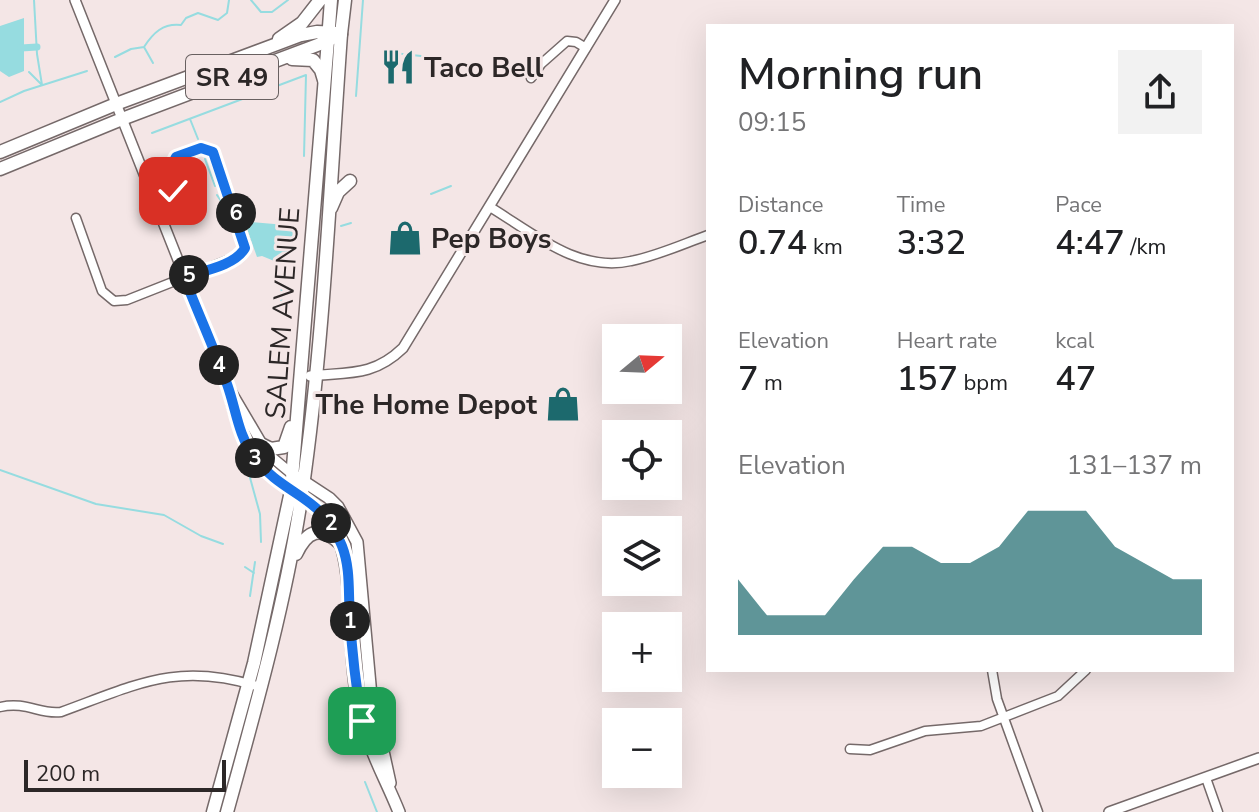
<!DOCTYPE html>
<html lang="en">
<head>
<meta charset="utf-8">
<style>
  :root { --surface:#fff; --page:#f2f2f2; --text:#202124; --muted:#757577; --accent:#1c696d }
  body { margin:0; font-family:"Nunito Sans",sans-serif; background:var(--page); color:var(--text); height:100vh; display:flex; flex-direction:column; font-size:30px; white-space:nowrap }
  * { box-sizing:border-box; margin:0 }
  p { font-size:26px; color:var(--muted) }
  .icon { flex:none; width:44px; height:44px; fill:none; stroke:currentColor; stroke-width:2; stroke-linecap:round; stroke-linejoin:round }
  .map { position:relative; flex:1; overflow:hidden }
  .side { position:absolute; left:706px; top:24px; width:528px; height:648px; display:flex; flex-direction:column; background:var(--surface); border-radius:0px; box-shadow:0 8px 32px #0002 }
  .side>* { flex:none }
  .needle { width:52px; rotate:71deg }
  .controls { position:absolute; left:602px; top:324px; display:grid; gap:16px }
  .controls a { display:grid; place-items:center; width:80px; height:80px; border-radius:0px; background:var(--surface); box-shadow:0 8px 32px #0002; font-size:40px }
  .scale { position:absolute; left:24px; bottom:20px; width:202px; box-sizing:border-box; padding-left:8px; border:4px solid #2c2727; border-top:0; font-size:22px; line-height:28px; white-space:nowrap; color:#2c2727; -webkit-text-stroke:6px #f4e6e6; paint-order:stroke }
  .pin { position:absolute; display:grid; place-items:center; width:68px; height:68px; color:#fff; margin:-34px; border-radius:16px; box-shadow:0 4px 12px #0006 }
  .km { position:absolute; width:40px; height:40px; margin:-20px; border-radius:50%; background:#222; color:#fff; font-size:22px; line-height:40px; text-align:center }
  .round { display:grid; place-items:center; flex:none; width:84px; height:84px; border-radius:0px; background:var(--page) }
  .summary { display:flex; align-items:center; justify-content:space-between; height:136px; padding:0 32px }
  h1 { font-size:44px; font-weight:600; line-height:60px }
  .metrics { display:grid; grid-template-columns:repeat(3,1fr); gap:12px; height:136px; padding:8px 32px }
  .metrics div { display:grid; align-content:center }
  .metrics b { font-size:34px; font-weight:600 }
  .metrics small { font-size:22px; font-weight:400 }
  .metrics p { font-size:22px }
  .chart { height:224px; padding:16px 32px }
  .chart p { display:flex; justify-content:space-between }
  .chart svg { width:100%; height:144px; margin-top:8px; fill:var(--accent); opacity:.7 }
  .map>svg:first-child { display:block }
  .water { fill:#96dce0 }
  .lines { fill:none; stroke-linecap:round; stroke-linejoin:round }
  .stream { stroke:#96dce0; stroke-width:2 }
  .canal { stroke:#96dce0; stroke-width:7 }
  .minor-casing { stroke:#756969; stroke-width:11 }
  .tertiary-casing { stroke:#756969; stroke-width:12 }
  .secondary-casing { stroke:#756969; stroke-width:14 }
  .primary-casing { stroke:#756969; stroke-width:15 }
  .trunk-casing { stroke:#756969; stroke-width:15 }
  .minor { stroke:#fff; stroke-width:8 }
  .tertiary { stroke:#fff; stroke-width:9 }
  .secondary { stroke:#fff; stroke-width:11 }
  .primary { stroke:#fff; stroke-width:12 }
  .trunk { stroke:#fff; stroke-width:12 }
  .route-casing { stroke:#fff; stroke-width:16 }
  .route { stroke:#1a73e8; stroke-width:10 }
  .labels { text-anchor:middle; stroke-width:6; stroke-linejoin:round; paint-order:stroke }
  .shield { fill:#f4e6e6; stroke:#686060; stroke-width:2 }
  .shield-label { font-size:26px; font-weight:bold; fill:#2c2727 }
  .poi-label { font-size:28px; font-weight:bold; fill:#2c2727; stroke:#f4e6e6; text-anchor:start }
  .street-label { font-size:28px; fill:#2c2727; stroke:#f4e6e6 }
</style>
</head>
<body>
<div class="map">
<svg width="1259" height="812" viewBox="0 0 1259 812">
  <rect width="100%" height="100%" fill="#f4e6e6"/>
  <path class="water" d="M24,18v53l-15,6 -9,-6v-45z
    M250,222l47,4 2,11 -11,14 -4,14 -22,-9 -5,1 -11,-31z"/>
  <g class="lines">
    <path class="stream" d="M34,0l3,54 5,31
      M251,0l10,12h11l16,-12
      M144,47l9,16
      M384,52l37,4
      M115,57l16,-8 13,-2c9,-14 19,-24 37,-22l5,-7 12,-5 20,7 9,-7 2,-13
      M29,72l12,12
      M356,96l7,-96
      M0,102l24,-11 63,-20
      M190,119l8,20
      M152,133l154,-58 -2,81
      M205,159l10,27
      M431,194l20,-8
      M217,195l4,6
      M341,226l10,-3
      M275,262l7,18 -1,31
      M279,335v-7
      M0,470l96,34 68,11 37,21 22,8
      M249,474l11,40 1,28
      M245,567l9,6
      M250,596l5,-34
      M365,782l12,30"/>
    <path class="canal" d="M21,48l16,-1"/>
    <g class="minor-casing">
      <path id="minor" d="M531,78l10,-14 26,-23 9,1 10,6
        M490,207c43,26 88,66 141,54 26,-5 52,-17 77,-26
        M76,218l26,73 12,10 13,-1 114,-45 4,-7v-7l-32,-89c-20,-10 -40,4 -46,23l6,16
        M992,670l5,29 41,113
        M0,707c27,-6 40,8 61,5 77,-28 117,-51 199,-25
        M850,749l20,1 55,-19 56,-5 77,-30 28,-26
        M1206,778l12,34"/>
    </g>
    <g class="tertiary-casing">
      <path id="tertiary" d="M75,0l153,386 40,68 24,20
        M310,376c38,-4 63,1 93,-28l212,-348
        M229,393c8,41 27,73 62,98
        M1109,812l150,-54"/>
    </g>
    <g class="secondary-casing">
      <path id="secondary" d="M297,477l32,21 9,9 19,35 14,154 19,87
        M295,493c53,26 52,74 55,126 2,33 3,70 12,103 9,32 25,60 37,90"/>
    </g>
    <g class="primary-casing">
      <path id="primary" d="M331,208l7,-16 12,-11
        M261,444l10,5 13,-2 7,-20
        M296,554c11,-24 25,-29 45,-10
        M213,812l41,-149 37,-172 37,-451
        M227,812c29,-105 59,-211 75,-319 22,-152 28,-306 39,-459"/>
    </g>
    <g class="trunk-casing">
      <path id="trunk" d="M341,34l4,-34
        M279,39l23,-16 18,-23
        M328,40l3,-40
        M292,59l21,1 8,10 3,10
        M0,152l116,-48 185,-69 16,-3 21,1
        M0,169l122,-50 198,-75 21,-10"/>
    </g>
    <use href="#minor" class="minor"/>
    <use href="#tertiary" class="tertiary"/>
    <use href="#secondary" class="secondary"/>
    <use href="#primary" class="primary"/>
    <use href="#trunk" class="trunk"/>
  </g>
  <g class="lines">
    <g class="route-casing">
      <path id="route" d="M173,191l-6,-16 9,-18 25,-9 12,4 32,96c-10,18 -43,23 -61,29 14,36 30,71 43,107 9,25 11,51 27,73 30,40 68,37 88,89 9,23 6,48 8,72 2,35 6,69 12,103"/>
    </g>
    <use href="#route" class="route"/>
  </g>
  <defs>
    <g id="restaurant-bare" transform="scale(2.76)"><path d="M-5-6h1v4h1v-4h1v4h1v-4h1v5L-1.5 .5V6h-2V.5L-5-1ZM5-6V6H3V1.5H1.5Q1.5-4 5-6Z" fill="#1c696d" stroke="#f4e6e6" stroke-width="2.5" paint-order="stroke"/></g>
    <g id="shop-bare" transform="scale(2.76)"><path d="M-5-2.5h2.3a2.7 3.5 0 0 1 5.4 0H5L5.5 6h-11ZM-1.5-2.5h3a1.5 2.3 0 0 0-3 0Z" fill="#1c696d" stroke="#f4e6e6" stroke-width="2.5" paint-order="stroke"/></g>
  </defs>
  <g fill-rule="evenodd">
    <use href="#restaurant-bare" x="398" y="67"/>
    <use href="#shop-bare" x="405" y="238"/>
    <use href="#shop-bare" x="563" y="404"/>
  </g>
  <g class="labels">
    <rect class="shield" x="186" y="55" width="92" height="44" rx="6"/>
    <g class="shield-label">
      <text x="232" y="86">SR 49</text>
    </g>
    <g class="poi-label">
      <text x="424" y="77">Taco Bell</text>
      <text x="431" y="248">Pep Boys</text>
      <text x="537" y="414" text-anchor="end">The Home Depot</text>
    </g>
    <g class="street-label">
      <text transform="translate(282 313) rotate(-86)" y="10">SALEM AVENUE</text>
    </g>
  </g>
</svg>
<div class="controls">
<a><svg class="needle" viewBox="-14 -14 28 28"><path d="M0-13l5 13h-10z" fill="#e53935"/><path d="M0 13l5-13h-10z" fill="#757577"/></svg></a>
<a><svg class="icon" aria-label="locate" viewBox="0 0 24 24"><circle cx="12" cy="12" r="6"/><path d="M12 2v4M12 18v4M2 12h4M18 12h4"/></svg></a>
<a><svg class="icon" aria-label="layers" viewBox="0 0 24 24"><path d="M12 4l9 5-9 5-9-5zM3 14l9 5 9-5"/></svg></a>
<a>+</a>
<a>−</a>
</div>
<div class="scale">200 m</div>
<div class="pin" style="left:362px;top:721px;background:#1e9e55"><svg class="icon" aria-label="arrive" viewBox="0 0 24 24"><path d="M6 21V4h12l-3 4 3 4H6"/></svg></div>
<div class="pin" style="left:173px;top:191px;background:#d93025"><svg class="icon" aria-label="check" viewBox="0 0 24 24"><path d="M5 12l5 5 9-10"/></svg></div>
<b class="km" style="left:350px;top:621px">1</b>
<b class="km" style="left:331px;top:523px">2</b>
<b class="km" style="left:255px;top:458px">3</b>
<b class="km" style="left:219px;top:365px">4</b>
<b class="km" style="left:189px;top:275px">5</b>
<b class="km" style="left:236px;top:213px">6</b>
<section class="side">
<div class="summary"><div><h1>Morning run</h1><p>09:15</p></div><a class="round"><svg class="icon" aria-label="share" viewBox="0 0 24 24"><path d="M12 15V3M7 8l5-5 5 5M5 13v7h14v-7"/></svg></a></div>
<div class="metrics">
<div><p>Distance</p><b>0.74<small> km</small></b></div>
<div><p>Time</p><b>3:32</b></div>
<div><p>Pace</p><b>4:47<small> /km</small></b></div>
</div>
<div class="metrics">
<div><p>Elevation</p><b>7<small> m</small></b></div>
<div><p>Heart rate</p><b>157<small> bpm</small></b></div>
<div><p>kcal</p><b>47</b></div>
</div>
<div class="chart"><p><span>Elevation</span>131–137 m</p>
<svg viewBox="0 0 160 44" preserveAspectRatio="none"><path d="M0 44V27L10 38L20 38L30 38L40 27L50 17L60 17L70 22L80 22L90 17L100 6L110 6L120 6L130 17L140 22L150 27L160 27V44z"/></svg>
</div>
</section>
</div>
</body>
</html>
